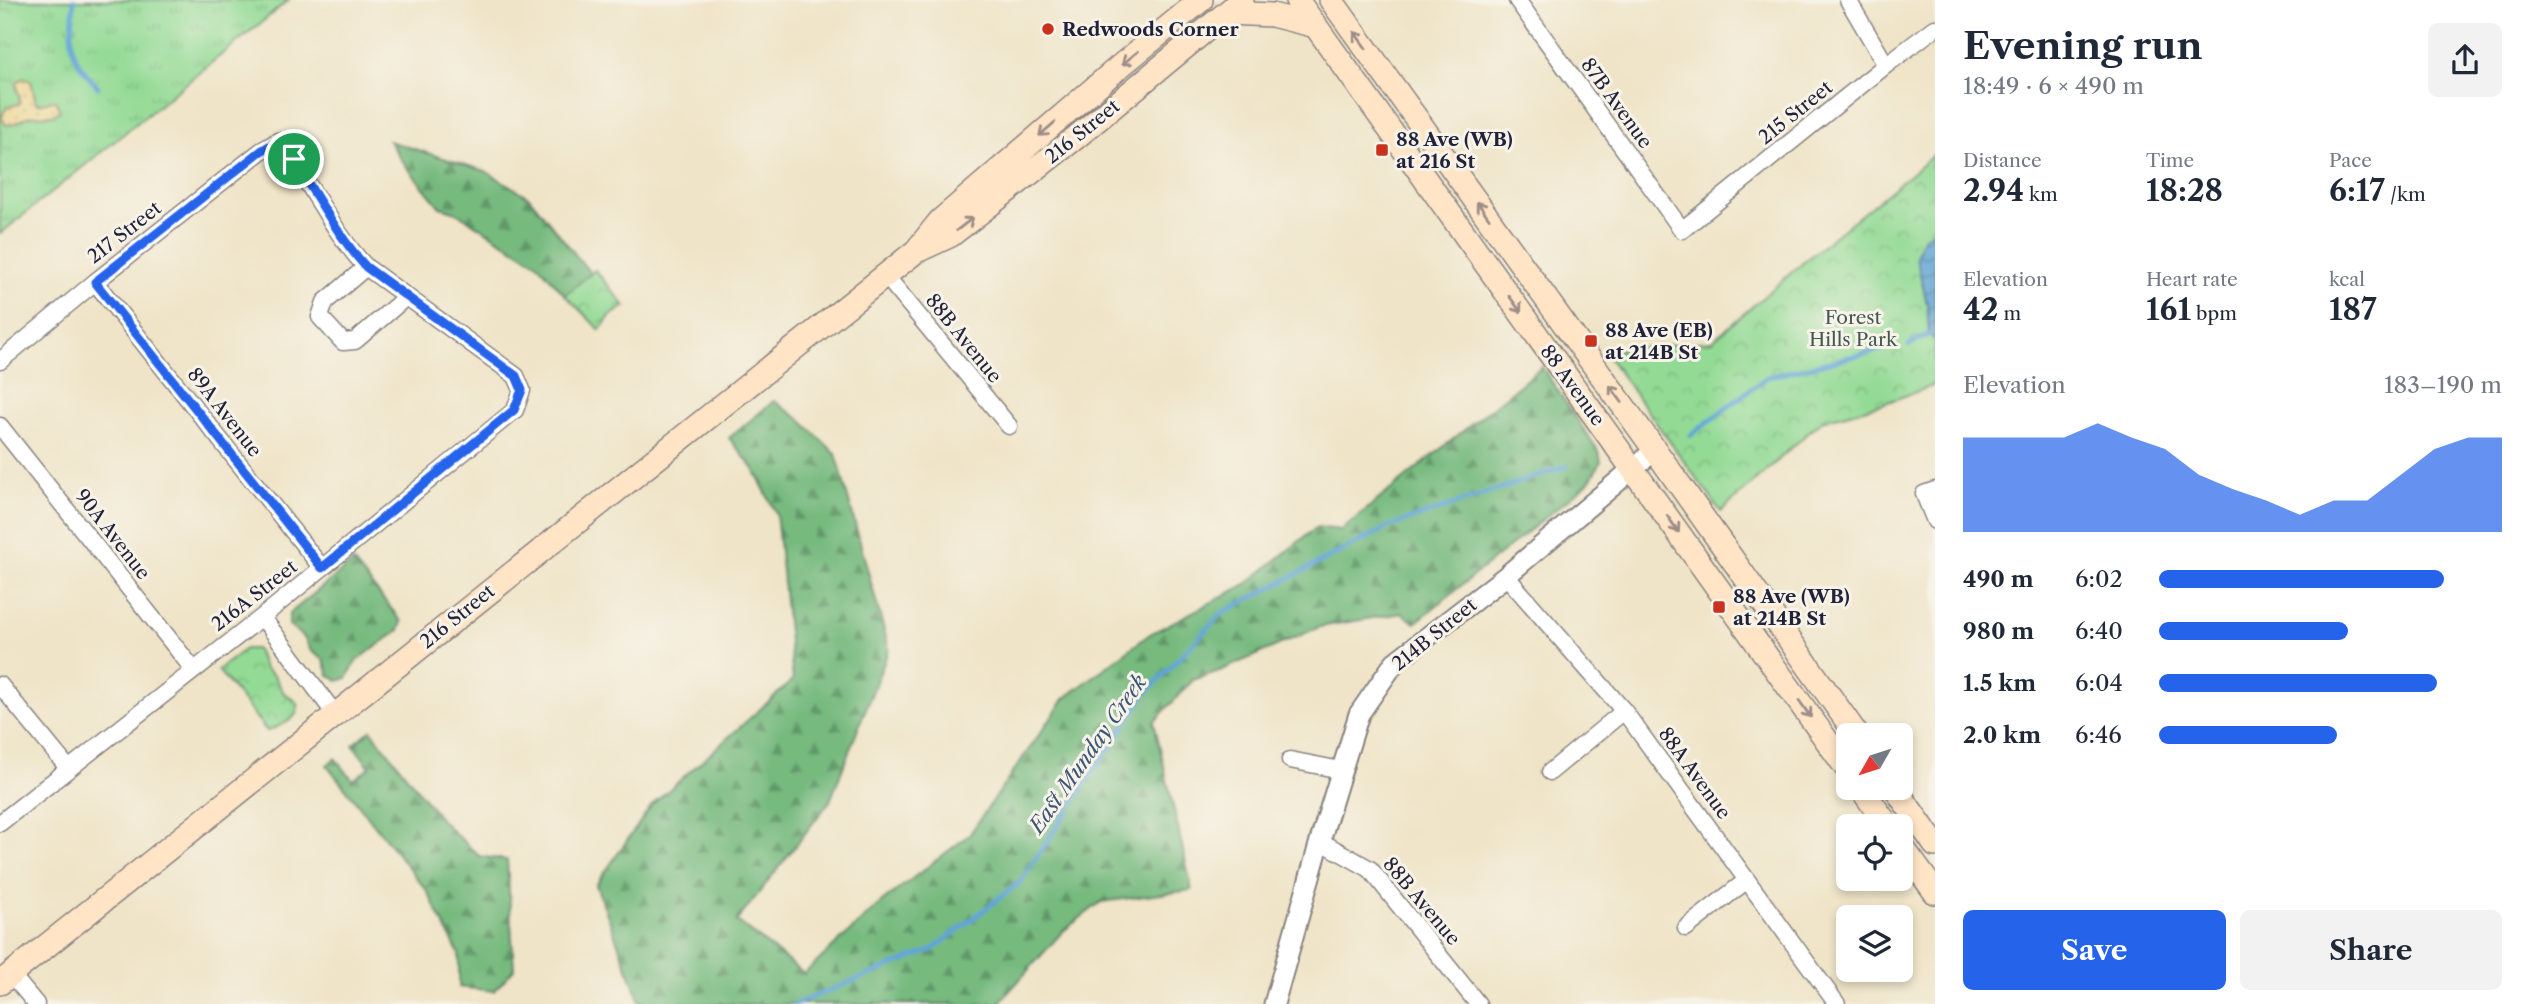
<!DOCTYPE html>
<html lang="en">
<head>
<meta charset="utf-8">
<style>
  :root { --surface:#fff; --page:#f2f2f3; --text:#1f2937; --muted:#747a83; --accent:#2563eb }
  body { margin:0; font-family:"Libre Caslon Text",serif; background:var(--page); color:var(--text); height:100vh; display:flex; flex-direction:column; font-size:26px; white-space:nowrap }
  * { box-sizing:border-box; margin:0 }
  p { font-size:23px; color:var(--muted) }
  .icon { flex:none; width:38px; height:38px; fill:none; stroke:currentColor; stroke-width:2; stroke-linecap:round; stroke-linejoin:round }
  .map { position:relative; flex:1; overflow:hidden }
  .sheet { display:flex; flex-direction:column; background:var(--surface); width:595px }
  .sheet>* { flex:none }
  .needle { width:46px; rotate:231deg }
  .tools { position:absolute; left:1836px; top:723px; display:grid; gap:14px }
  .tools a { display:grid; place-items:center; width:77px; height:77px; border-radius:10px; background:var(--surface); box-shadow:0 4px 10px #0003; font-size:35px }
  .pin { position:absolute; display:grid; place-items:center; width:60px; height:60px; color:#fff; margin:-30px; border:4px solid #fff; border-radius:50%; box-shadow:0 2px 7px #0007 }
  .round { display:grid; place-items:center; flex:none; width:74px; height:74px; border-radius:10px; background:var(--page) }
  .headline { display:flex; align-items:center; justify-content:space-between; height:119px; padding:0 28px }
  h1 { font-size:38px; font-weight:800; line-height:52px }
  .figures { display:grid; grid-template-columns:repeat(3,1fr); gap:10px; height:119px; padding:7px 28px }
  .figures div { display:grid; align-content:center }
  .figures b { font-size:30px; font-weight:800 }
  .figures small { font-size:19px; font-weight:400 }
  .figures p { font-size:19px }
  .chart { height:196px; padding:14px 28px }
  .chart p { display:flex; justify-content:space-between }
  .chart svg { width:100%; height:126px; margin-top:7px; fill:var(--accent); opacity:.7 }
  .action { display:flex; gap:14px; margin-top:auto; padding:14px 28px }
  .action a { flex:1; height:80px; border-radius:10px; background:var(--accent); color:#fff; font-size:28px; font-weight:800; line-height:80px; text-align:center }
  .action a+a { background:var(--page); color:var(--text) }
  ul { padding:0 28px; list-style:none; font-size:23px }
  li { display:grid; grid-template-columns:112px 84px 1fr; align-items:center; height:52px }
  li i { height:18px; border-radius:9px; background:var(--accent) }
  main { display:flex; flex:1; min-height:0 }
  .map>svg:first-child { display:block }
  .grass { fill:url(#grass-tufts); stroke:#5a7e68; stroke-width:2 }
  .forest { fill:url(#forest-firs); stroke:#4c6e5c; stroke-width:2 }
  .sand { fill:url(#sand-dots); stroke:#887e6c; stroke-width:2 }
  .park { fill:url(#park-crowns); stroke:#5a7e68; stroke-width:2 }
  .water { fill:url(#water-waves); stroke:#426488; stroke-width:2 }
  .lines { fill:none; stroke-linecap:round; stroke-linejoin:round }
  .stream { stroke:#62a5d6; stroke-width:5 }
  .minor-casing { stroke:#888381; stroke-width:19 }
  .tertiary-casing { stroke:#888381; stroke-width:23 }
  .secondary-casing { stroke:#888381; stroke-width:26 }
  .minor { stroke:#fff; stroke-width:16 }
  .tertiary { stroke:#fff; stroke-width:19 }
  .secondary { stroke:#ffe4c6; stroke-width:23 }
  .oneway { stroke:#9c8d87 }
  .route-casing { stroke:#fff; stroke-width:14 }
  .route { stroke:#2563eb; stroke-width:9 }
  .poi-dot { fill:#c8321e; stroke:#f7f3e8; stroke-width:2.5 }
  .labels { text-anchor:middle; stroke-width:6; stroke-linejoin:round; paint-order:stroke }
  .poi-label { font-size:19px; font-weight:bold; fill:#22223b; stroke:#f7f3e8; text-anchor:start }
  .street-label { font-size:19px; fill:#22223b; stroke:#f7f3e8 }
  .park-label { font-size:19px; fill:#445956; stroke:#f7f3e8 }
  .water-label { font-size:21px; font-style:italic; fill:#3c5679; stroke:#f7f3e8 }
</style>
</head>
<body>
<main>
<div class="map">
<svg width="1935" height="1004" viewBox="0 0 1935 1004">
  <defs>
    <pattern id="grass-tufts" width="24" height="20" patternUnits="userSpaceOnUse" patternTransform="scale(1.75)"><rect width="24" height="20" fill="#93da94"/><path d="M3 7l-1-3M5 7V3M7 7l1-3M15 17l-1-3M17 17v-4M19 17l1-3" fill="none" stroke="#7ebb80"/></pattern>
    <pattern id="forest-firs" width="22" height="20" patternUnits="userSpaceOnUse" patternTransform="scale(1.75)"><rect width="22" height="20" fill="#76ba7e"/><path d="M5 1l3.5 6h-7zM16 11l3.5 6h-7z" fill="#609768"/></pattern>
    <pattern id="sand-dots" width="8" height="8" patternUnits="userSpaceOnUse" patternTransform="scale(1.75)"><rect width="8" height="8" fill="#eeda9e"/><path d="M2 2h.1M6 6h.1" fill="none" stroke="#ccbb89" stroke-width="1.8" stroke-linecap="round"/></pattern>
    <pattern id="park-crowns" width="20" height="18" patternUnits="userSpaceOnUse" patternTransform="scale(1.75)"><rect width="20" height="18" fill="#93da94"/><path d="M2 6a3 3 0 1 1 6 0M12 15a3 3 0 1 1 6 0" fill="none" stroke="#7ebb80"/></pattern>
    <pattern id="water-waves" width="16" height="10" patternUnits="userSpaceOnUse" patternTransform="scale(1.75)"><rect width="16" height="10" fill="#62a5d6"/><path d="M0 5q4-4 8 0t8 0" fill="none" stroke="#5086af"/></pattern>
  </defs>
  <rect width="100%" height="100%" fill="#f7f3e8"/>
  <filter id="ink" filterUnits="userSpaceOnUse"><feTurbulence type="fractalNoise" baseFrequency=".0143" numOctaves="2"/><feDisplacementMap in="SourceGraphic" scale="14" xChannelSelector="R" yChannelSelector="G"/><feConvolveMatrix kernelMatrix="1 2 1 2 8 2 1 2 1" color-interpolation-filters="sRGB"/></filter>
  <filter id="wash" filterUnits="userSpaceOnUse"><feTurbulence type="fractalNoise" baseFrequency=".00686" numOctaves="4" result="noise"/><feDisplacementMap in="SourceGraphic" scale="28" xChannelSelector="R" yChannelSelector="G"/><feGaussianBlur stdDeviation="1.57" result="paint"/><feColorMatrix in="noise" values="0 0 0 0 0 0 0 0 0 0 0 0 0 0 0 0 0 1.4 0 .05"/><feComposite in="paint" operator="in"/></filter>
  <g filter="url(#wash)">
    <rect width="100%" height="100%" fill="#efe4c7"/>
    <path class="grass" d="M0,0h289l-289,234z"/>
    <path class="forest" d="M389,141l96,30 44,26 62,77 -26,21 -28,-32 -83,-52 -14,-4 -35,-42z
      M1542,367l57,85 2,10 -13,21 -173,140 -13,-10 -83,14 -97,43 -29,10 -39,42 38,168 -91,12 -39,30 -64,72h-357l-45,-119 56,-80 141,-125 -17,-167 -22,-44 -25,-31 45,-37 27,19 35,34 53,195 -59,152 -93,120 67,53 78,-72 87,-67 96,-137 85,-64 95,-49 72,-58 24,3z
      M353,562l49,60 -3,8 -43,31 -9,17 -9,3 -9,-6 -5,-15 -13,-9 -6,-12 -16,-14v-11z
      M371,730l71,91 37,35 28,4 7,109 -20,22 -35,-4v-33l-32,-63 -100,-126 8,-7 18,22 17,-13 -17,-22z"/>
    <path class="sand" d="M23,78l8,3 5,22 3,1 13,-4 4,1 4,10c-10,8 -21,2 -33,6 -8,4 -11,8 -21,8l-5,-8 6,-10 12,-3c4,-8 -5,-14 -2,-22z"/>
    <path class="park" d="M1935,154v231l-50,18 -64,18 -100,91 -117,-161 108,-10 107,-92z
      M595,270l30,36 -15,10 -10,14 -35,-35z
      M245,649h10l3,3 6,16 10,8 10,17 14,10c2,17 -17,22 -31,28l-49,-61z"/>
    <path class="water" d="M1935,229v112l-6,-7 -2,-30 -11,-47 7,-19z"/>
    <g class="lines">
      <path class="stream" d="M74,0c-2,44 -10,52 24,87
        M1909,345l20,-11
        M1691,435l76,-58 120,-29
        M795,1004l137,-54 88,-68 125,-188 77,-81 166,-86 179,-61"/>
    </g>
  </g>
  <g filter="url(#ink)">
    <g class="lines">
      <g class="minor-casing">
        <path id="minor" d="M1517,0l165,230 204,-165 49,-37
          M1848,0l38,65
          M366,267l-41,35 -5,15 23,25 12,-1 51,-44
          M886,276l123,150
          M95,282l227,286
          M0,361l95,-79 166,-131 17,-10c33,40 53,89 88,126l150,109 6,14 -7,20 -253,207 -262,206
          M0,426l193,243
          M1935,490l-11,4 11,27
          M1506,576l118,135 213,293
          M262,617l73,97
          M0,685l68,83
          M1290,760l51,10
          M1550,772l74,-61
          M1320,841l50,28 108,135
          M1686,928l61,-48
          M11,974l25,30"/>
      </g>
      <g class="tertiary-casing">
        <path id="tertiary" d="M1274,1004l46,-163 39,-127 36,-52 111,-86 149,-126"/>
      </g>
      <g class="secondary-casing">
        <path id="secondary" d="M1297,0l551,770
          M1331,0l324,450 202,285
          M1227,13l45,2 44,11
          M919,250l32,-15 123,-96 168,-139
          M1861,788l27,38
          M1895,788l40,57
          M1900,844l35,48
          M0,983l916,-732 24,-30 179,-154 82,-67"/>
      </g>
      <use href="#minor" class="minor"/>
      <use href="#tertiary" class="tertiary"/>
      <use href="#secondary" class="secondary"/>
    </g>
    <defs><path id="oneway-shaft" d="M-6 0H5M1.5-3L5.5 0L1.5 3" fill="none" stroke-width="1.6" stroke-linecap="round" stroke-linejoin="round" transform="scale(1.75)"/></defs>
    <g class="oneway">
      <use href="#oneway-shaft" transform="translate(1360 40) rotate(-126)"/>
      <use href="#oneway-shaft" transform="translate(1130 58) rotate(141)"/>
      <use href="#oneway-shaft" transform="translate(1047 129) rotate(139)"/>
      <use href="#oneway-shaft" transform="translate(1483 210) rotate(-126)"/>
      <use href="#oneway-shaft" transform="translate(965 224) rotate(-38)"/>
      <use href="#oneway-shaft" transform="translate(1515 304) rotate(54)"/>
      <use href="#oneway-shaft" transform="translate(1616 394) rotate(-126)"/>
      <use href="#oneway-shaft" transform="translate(1673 524) rotate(55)"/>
      <use href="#oneway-shaft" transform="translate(1805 709) rotate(55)"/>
    </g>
  </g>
  <g class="lines" filter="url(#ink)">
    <g class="route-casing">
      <path id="route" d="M278,141c33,39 53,88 88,126l150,109 6,14 -8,20 -192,158 -227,-286 166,-131z"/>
    </g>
    <use href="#route" class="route"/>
  </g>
  <g class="poi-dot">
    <circle cx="1048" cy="29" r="7"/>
    <rect x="1375" y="143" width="14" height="14" rx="3.5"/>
    <rect x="1584" y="334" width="14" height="14" rx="3.5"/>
    <rect x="1712" y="600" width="14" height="14" rx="3.5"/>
  </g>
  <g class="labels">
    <g class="poi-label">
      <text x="1062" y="36">Redwoods Corner</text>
      <text x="1396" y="146">88 Ave (WB)<tspan x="1396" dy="22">at 216 St</tspan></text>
      <text x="1605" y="337">88 Ave (EB)<tspan x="1605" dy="22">at 214B St</tspan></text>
      <text x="1733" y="603">88 Ave (WB)<tspan x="1733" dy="22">at 214B St</tspan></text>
    </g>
    <g class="street-label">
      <text transform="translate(1617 103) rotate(54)" y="7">87B Avenue</text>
      <text transform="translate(1795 112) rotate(-39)" y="7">215 Street</text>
      <text transform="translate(1082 131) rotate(-39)" y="7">216 Street</text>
      <text transform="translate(124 232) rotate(-38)" y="7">217 Street</text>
      <text transform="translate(964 338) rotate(51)" y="7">88B Avenue</text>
      <text transform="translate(1573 385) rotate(54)" y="7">88 Avenue</text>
      <text transform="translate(225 412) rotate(52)" y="7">89A Avenue</text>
      <text transform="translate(113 534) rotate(52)" y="7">90A Avenue</text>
      <text transform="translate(254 595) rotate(-38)" y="7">216A Street</text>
      <text transform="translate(457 616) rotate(-39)" y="7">216 Street</text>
      <text transform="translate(1434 634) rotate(-39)" y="7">214B Street</text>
      <text transform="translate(1695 773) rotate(54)" y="7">88A Avenue</text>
      <text transform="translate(1422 901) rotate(50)" y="7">88B Avenue</text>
    </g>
    <g class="park-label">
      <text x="1853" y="324">Forest<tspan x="1853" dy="22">Hills Park</tspan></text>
    </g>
    <g class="water-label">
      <text transform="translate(1088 754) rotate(-55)" y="7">East Munday Creek</text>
    </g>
  </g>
</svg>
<div class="tools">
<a><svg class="needle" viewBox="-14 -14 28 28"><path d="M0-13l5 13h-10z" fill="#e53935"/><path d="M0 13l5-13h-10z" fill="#747a83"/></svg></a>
<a><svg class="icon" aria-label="locate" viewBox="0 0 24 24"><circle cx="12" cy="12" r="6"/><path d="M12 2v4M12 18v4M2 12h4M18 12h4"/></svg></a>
<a><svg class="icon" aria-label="layers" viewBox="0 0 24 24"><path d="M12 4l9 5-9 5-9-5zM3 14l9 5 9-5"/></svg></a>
</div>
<div class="pin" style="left:294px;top:159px;background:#1e9e55"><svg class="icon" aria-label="arrive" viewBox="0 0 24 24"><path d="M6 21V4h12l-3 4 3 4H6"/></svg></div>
</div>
<section class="sheet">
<div class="headline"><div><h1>Evening run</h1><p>18:49 · 6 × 490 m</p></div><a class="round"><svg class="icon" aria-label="share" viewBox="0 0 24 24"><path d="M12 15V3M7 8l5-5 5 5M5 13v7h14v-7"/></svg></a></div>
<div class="figures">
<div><p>Distance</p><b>2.94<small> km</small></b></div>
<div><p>Time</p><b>18:28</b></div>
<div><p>Pace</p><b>6:17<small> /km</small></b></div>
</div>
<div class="figures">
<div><p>Elevation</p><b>42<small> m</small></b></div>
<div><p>Heart rate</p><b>161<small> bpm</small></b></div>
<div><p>kcal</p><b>187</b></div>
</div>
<div class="chart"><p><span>Elevation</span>183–190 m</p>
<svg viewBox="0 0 160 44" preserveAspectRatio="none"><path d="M0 44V11L10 11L20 11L30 11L40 6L50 11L60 15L70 24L80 29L90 33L100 38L110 33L120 33L130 24L140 15L150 11L160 11V44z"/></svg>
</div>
<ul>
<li><b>490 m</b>6:02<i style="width:83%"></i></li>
<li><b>980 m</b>6:40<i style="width:55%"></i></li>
<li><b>1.5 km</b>6:04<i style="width:81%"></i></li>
<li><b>2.0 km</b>6:46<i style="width:52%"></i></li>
</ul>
<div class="action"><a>Save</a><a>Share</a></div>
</section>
</main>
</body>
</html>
